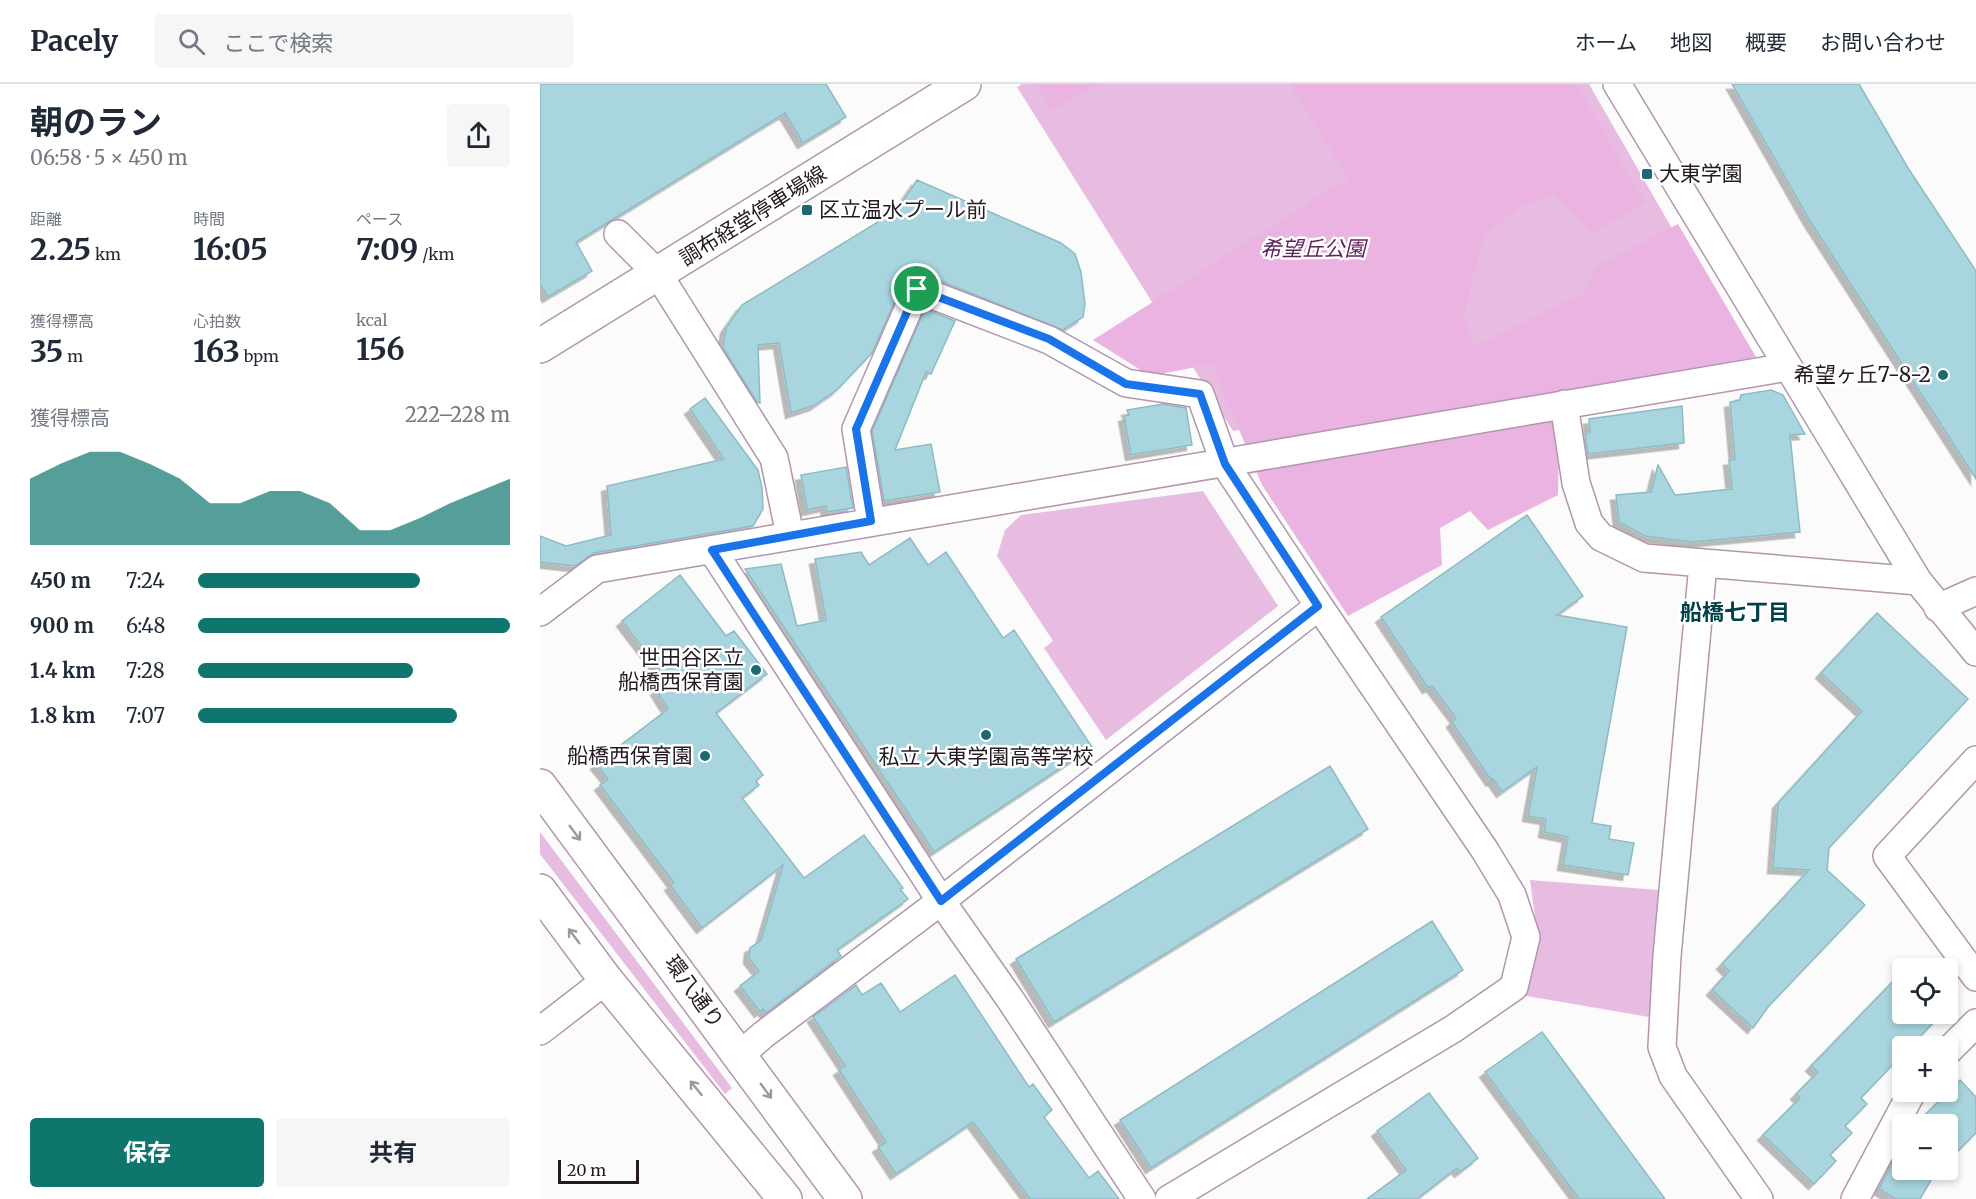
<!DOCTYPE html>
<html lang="ja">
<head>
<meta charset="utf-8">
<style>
  :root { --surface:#fff; --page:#f6f6f7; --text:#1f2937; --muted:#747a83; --line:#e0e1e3; --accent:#0f766e }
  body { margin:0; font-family:Merriweather,"Noto Sans JP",serif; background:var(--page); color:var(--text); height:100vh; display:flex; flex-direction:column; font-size:22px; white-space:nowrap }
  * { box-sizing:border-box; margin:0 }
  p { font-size:20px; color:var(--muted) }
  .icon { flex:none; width:33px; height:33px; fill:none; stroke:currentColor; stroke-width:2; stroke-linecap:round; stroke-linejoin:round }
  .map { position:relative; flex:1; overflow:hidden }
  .details { display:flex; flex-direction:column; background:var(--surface); width:540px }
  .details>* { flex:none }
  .tools { position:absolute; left:1352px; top:874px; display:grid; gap:12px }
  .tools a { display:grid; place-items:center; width:66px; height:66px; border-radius:6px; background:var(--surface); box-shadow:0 3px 9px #0003; font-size:30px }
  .scale { position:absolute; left:18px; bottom:15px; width:81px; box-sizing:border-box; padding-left:6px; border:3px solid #251a23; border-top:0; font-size:16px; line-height:21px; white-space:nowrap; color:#251a23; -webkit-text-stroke:4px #fff; paint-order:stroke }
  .pin { position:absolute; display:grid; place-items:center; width:51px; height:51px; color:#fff; margin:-26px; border:3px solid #fff; border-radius:50%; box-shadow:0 2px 6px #0007 }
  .round { display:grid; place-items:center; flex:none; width:63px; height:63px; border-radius:6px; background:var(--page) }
  .overview { display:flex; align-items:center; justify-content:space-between; height:102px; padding:0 30px }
  h1 { font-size:33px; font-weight:700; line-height:45px }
  .metrics { display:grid; grid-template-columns:repeat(3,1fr); gap:9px; height:102px; padding:6px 30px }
  .metrics div { display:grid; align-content:center }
  .metrics b { font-size:30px; font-weight:700 }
  .metrics small { font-size:16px; font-weight:400 }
  .metrics p { font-size:16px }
  .chart { height:168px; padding:12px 30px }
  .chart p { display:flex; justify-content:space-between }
  .chart svg { width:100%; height:108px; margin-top:6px; fill:var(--accent); opacity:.7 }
  .button { display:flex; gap:12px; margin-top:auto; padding:12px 30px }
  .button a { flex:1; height:69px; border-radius:6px; background:var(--accent); color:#fff; font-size:24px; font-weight:700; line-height:69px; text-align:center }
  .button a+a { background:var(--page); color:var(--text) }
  ul { padding:0 30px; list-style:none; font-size:20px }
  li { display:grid; grid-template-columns:96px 72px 1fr; align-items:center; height:45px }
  li i { height:15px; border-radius:8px; background:var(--accent) }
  header { display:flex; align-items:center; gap:36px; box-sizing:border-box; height:84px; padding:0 30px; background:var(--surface); border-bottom:2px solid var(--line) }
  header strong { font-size:28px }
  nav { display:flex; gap:33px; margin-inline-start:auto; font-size:21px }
  .search { width:420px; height:54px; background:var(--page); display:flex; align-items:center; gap:15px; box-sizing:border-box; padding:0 21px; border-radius:6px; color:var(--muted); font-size:22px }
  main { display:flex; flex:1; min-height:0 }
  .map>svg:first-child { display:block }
  .green { fill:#e7bce0 }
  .forest { fill:#eab3e1 }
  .building { fill:#a8d5de; stroke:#8ebbc3; stroke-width:1.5; filter:url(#shadow) }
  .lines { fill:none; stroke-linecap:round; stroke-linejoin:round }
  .minor-casing { stroke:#b395ae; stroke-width:30 }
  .major-casing { stroke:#b395ae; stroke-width:36 }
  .minor { stroke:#fff; stroke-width:27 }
  .major { stroke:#fff; stroke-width:33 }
  .oneway { stroke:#9d989c }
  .route-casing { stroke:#fff; stroke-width:12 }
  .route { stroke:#1a73e8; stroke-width:8 }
  .poi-dot { fill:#1e6873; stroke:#fff; stroke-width:2 }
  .labels { text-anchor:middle; stroke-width:5; stroke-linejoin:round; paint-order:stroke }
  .poi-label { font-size:21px; fill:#251a23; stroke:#fff; text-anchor:end }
  .street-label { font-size:21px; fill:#251a23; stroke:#fff }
  .park-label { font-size:21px; font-style:italic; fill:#61225b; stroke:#fff }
  .neighbourhood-label { font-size:22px; font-weight:bold; fill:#004149; stroke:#fff }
</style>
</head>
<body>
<header>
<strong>Pacely</strong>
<div class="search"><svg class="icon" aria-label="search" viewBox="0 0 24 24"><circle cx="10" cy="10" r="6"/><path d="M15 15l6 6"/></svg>ここで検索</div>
<nav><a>ホーム</a><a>地図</a><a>概要</a><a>お問い合わせ</a></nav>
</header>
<main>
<section class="details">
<div class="overview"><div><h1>朝のラン</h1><p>06:58 · 5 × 450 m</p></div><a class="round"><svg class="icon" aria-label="share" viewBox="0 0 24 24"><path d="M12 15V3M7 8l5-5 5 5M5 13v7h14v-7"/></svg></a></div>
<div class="metrics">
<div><p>距離</p><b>2.25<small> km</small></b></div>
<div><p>時間</p><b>16:05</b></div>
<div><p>ペース</p><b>7:09<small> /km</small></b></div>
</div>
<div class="metrics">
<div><p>獲得標高</p><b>35<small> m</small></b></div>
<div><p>心拍数</p><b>163<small> bpm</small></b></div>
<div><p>kcal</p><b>156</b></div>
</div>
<div class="chart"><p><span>獲得標高</span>222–228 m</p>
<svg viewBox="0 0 160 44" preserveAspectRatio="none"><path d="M0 44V17L10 11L20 6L30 6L40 11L50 17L60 27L70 27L80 22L90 22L100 27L110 38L120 38L130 33L140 27L150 22L160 17V44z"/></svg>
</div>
<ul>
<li><b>450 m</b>7:24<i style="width:71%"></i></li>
<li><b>900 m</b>6:48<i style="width:100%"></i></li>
<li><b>1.4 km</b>7:28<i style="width:69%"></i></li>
<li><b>1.8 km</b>7:07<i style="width:83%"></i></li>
</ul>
<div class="button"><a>保存</a><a>共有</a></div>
</section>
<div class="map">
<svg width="1436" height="1115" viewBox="0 0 1436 1115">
  <defs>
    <filter id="shadow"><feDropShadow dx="-5.5" dy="5.5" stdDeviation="0" flood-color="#0004"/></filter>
  </defs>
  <rect width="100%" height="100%" fill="#fbfbfb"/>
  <path class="green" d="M482,0h567l146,254 -502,93 -216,-344z
    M663,407l75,115 -172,134 -62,-92 9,-7 -56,-85 8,-26 16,-15z
    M0,748l192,256 -7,6 -185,-240z
    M990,796l129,10 -10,127 -128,-22 16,-63z"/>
  <path class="forest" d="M497,0h63l-50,27z
    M750,0h286l69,119 -52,30 -39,-39 -32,11 -36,30 -14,44 -8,39 11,28 107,-52 15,-28 81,-42 78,133 -196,35 -2,103 -70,35 -18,-19 -30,17 2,37 -94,51 -86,-131 -50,-121 -62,12 -57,-36 255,-162z"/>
  <path class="building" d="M0,0h286l20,33 -43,26 -18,-30 -209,129 16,29 -44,26 -8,-13z
    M1192,0h127l49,84 68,103v208l-166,-258z
    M377,96l144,63 14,11 6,18 4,32 -2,13 -20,13 -140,-56h-9l-11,9 -31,70 -35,37 -22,15 -24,8 -12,-70 -21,2 2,58 -3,-1 -34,-54 3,-20 16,-23 154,-94z
    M385,225l30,12 -24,53 -5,-2 -31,78 36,-6 9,48 -56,9 -12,-70z
    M1231,306l12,5 22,39 -15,1 10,97 -108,10 -47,-6 -26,-14 -3,-27 35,-3 7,-27 17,30 57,-6 -3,-29 6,-1 -5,-57 10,-2 1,-5z
    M165,314l53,72 4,18 1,21 -10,17 -159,27 -19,13 -35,-4v-26l26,10 45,-11 -4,-49 117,-27 -34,-50z
    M623,320l23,4 6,37 -61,10 -7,-39 5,-1 -2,-5z
    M1142,322l2,37 -96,11 -3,-20 5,-1 -1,-14z
    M306,383l7,41 -26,4 -1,-6 -19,4 -6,-35z
    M987,431l56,81 -26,19 70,12 -35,196 19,3 -2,13 25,4 -6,32 -65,-10 5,-28 -24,-5 2,-13 -18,-3 9,-49 -35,25 -9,-13 -2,1 -39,-58 4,-4 -24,-32 -4,2 -47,-71z
    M370,454l18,27 18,-13 57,86 11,-8 78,117 -158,105 -189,-283 36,-5 16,62 29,-6 -11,-61 46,-7 8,13z
    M140,491l46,61 8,-5 33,43 -51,39 47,62 -7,6 3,4 -17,13 62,80 60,-43 39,53 -3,1 8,10 -71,51 4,6 -75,57 -3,-4 -3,3 -20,-26 19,-15 -10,-13 1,-10 11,-8 22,-75 -81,63 -32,-43 4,-2 -74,-98 8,-6 -12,-15 72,-55 -12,-19 12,-9 -46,-60z
    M1337,529l91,86 -139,149 -2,22 38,35 -97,102 -15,21 -41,-38 17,-19 -7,-7 87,-94 -36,-2 5,-65 84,-92 -41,-38z
    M790,682l38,63 -314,193 -38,-63z
    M892,837l31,49 -312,198 -31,-48z
    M1362,888v42h40l-32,33h-8v8l-41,43 6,6 -22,22 7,7 -22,22 6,6 -22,23 -51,-49 37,-37 -4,-4 22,-22 -7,-6z
    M415,891l74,112 4,-3 19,26 -8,7 45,61 9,-7 21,28h-89l-57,-77 -77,52 -18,-27 8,-5 -47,-72 6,-4 -32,-49 43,-32 6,10 19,-12 19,29z
    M1002,948l123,167h-86l-94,-127z
    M1420,996l16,17v36l-29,29v-37h-32z
    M889,1009l49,65 -18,14 -3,-4 -40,31h-50l39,-29 -29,-39z
    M1362,1060v26h35l-17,29h-24l-17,-10z"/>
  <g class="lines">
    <g class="minor-casing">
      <path id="minor" d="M1077,0l301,497 58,71
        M78,150l40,40 116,184 16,77
        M1024,320l12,79 13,40 12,14 43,21 274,23
        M172,466l229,351 69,98 132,200
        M1163,480l-36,392 -5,91 11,29 86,123
        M1398,524l38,-17
        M0,528l57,-43 1190,-202
        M1436,676l-89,96 89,121
        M0,947l66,-51
        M1407,968l29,-29
        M200,971l23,-20 178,-134 378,-295 -94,-142 -25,-70 -74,-11 -77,-43 -132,-51 -61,140 15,92
        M629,1115l284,-170 61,-42 12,-50 -14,-42 -28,-46 -165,-243
        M1315,1115l57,-107"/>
    </g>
    <g class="major-casing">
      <path id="major" d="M0,262l424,-262
        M0,702l305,413
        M0,807l66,89 179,219"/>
    </g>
    <use href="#minor" class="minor"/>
    <use href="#major" class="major"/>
  </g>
  <defs><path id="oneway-shaft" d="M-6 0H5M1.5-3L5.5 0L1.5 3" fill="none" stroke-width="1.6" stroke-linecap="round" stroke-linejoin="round" transform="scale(1.5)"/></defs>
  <g class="oneway">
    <use href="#oneway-shaft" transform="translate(35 749) rotate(53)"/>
    <use href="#oneway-shaft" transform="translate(34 852) rotate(-127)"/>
    <use href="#oneway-shaft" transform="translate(156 1004) rotate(-129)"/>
    <use href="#oneway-shaft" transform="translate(226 1007) rotate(54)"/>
  </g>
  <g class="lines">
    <g class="route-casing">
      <path id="route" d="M377,205l132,50 77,45 74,10 25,70 93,142 -377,295 -229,-351 159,-29 -15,-92z"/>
    </g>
    <use href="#route" class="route"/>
  </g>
  <g class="poi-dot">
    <rect x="1101" y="84" width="12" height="12" rx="3"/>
    <rect x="261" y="120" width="12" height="12" rx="3"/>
    <circle cx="1403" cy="291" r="6"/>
    <circle cx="216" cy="586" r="6"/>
    <circle cx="446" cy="651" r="6"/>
    <circle cx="165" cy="672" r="6"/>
  </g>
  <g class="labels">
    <g class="poi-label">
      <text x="1119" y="97" text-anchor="start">大東学園</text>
      <text x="279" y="133" text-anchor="start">区立温水プール前</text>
      <text x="1391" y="298">希望ヶ丘7-8-2</text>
      <text x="204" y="581">世田谷区立<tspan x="204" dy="24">船橋西保育園</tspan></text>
      <text x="153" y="679">船橋西保育園</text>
      <text x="446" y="680" text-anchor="middle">私立 大東学園高等学校</text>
    </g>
    <g class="street-label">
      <text transform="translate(213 132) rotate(-32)" y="7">調布経堂停車場線</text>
      <text transform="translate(154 908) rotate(54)" y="7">環八通り</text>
    </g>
    <g class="park-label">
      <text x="773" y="172">希望丘公園</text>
    </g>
    <g class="neighbourhood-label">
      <text x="1195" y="536">船橋七丁目</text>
    </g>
  </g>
</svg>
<div class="tools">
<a><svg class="icon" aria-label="locate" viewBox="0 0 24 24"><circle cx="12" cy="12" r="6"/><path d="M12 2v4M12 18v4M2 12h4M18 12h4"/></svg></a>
<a>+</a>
<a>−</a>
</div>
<div class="scale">20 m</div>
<div class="pin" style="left:377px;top:205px;background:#1e9e55"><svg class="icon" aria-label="arrive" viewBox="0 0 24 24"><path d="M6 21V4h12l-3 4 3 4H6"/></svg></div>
</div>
</main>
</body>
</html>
